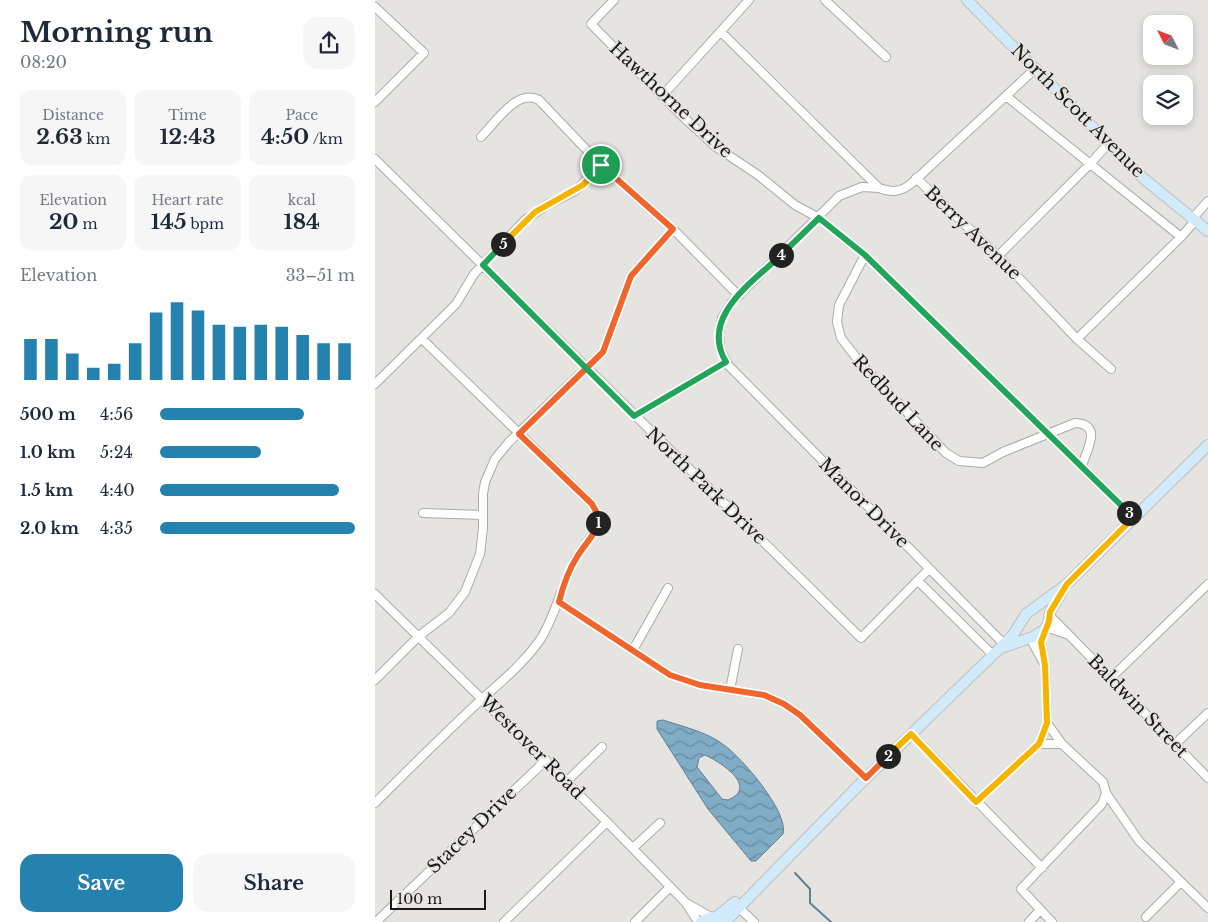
<!DOCTYPE html>
<html lang="en">
<head>
<meta charset="utf-8">
<style>
  :root { --surface:#fff; --page:#f6f6f7; --text:#1f2937; --muted:#747a83; --accent:#2582af }
  body { margin:0; font-family:"Libre Baskerville",serif; background:var(--page); color:var(--text); height:100vh; display:flex; flex-direction:column; font-size:19px; white-space:nowrap }
  * { box-sizing:border-box; margin:0 }
  p { font-size:16px; color:var(--muted) }
  .icon { flex:none; width:28px; height:28px; fill:none; stroke:currentColor; stroke-width:2; stroke-linecap:round; stroke-linejoin:round }
  .map { position:relative; flex:1; overflow:hidden }
  .sheet { display:flex; flex-direction:column; background:var(--surface); width:375px }
  .sheet>* { flex:none }
  .needle { width:32px; rotate:312deg }
  .controls { position:absolute; left:768px; top:15px; display:grid; gap:10px }
  .controls a { display:grid; place-items:center; width:50px; height:50px; border-radius:10px; background:var(--surface); box-shadow:0 2px 8px #0003; font-size:25px }
  .scale { position:absolute; left:15px; bottom:12px; width:96px; box-sizing:border-box; padding-left:5px; border:2px solid #1a1a18; border-top:0; font-size:14px; line-height:18px; white-space:nowrap; color:#1a1a18; -webkit-text-stroke:4px #e5e4e0; paint-order:stroke }
  .pin { position:absolute; display:grid; place-items:center; width:42px; height:42px; color:#fff; margin:-21px; border:2px solid #fff; border-radius:50%; box-shadow:0 1px 5px #0007 }
  .km { position:absolute; width:25px; height:25px; margin:-12px; border-radius:50%; background:#222; color:#fff; font-size:14px; line-height:25px; text-align:center }
  .round { display:grid; place-items:center; flex:none; width:52px; height:52px; border-radius:15px; background:var(--page) }
  .headline { display:flex; align-items:center; justify-content:space-between; height:85px; padding:0 20px }
  h1 { font-size:28px; font-weight:700; line-height:38px }
  .metrics { display:grid; grid-template-columns:repeat(3,1fr); gap:8px; height:85px; padding:5px 20px }
  .metrics div { display:grid; align-content:center; border-radius:12px; background:var(--page); text-align:center }
  .metrics b { font-size:21px; font-weight:700 }
  .metrics small { font-size:14px; font-weight:400 }
  .metrics p { font-size:14px }
  .chart { height:140px; padding:10px 20px }
  .chart p { display:flex; justify-content:space-between }
  .chart svg { width:100%; height:90px; margin-top:5px; stroke:var(--accent); stroke-width:6 }
  .primary-button { display:flex; gap:10px; margin-top:auto; padding:10px 20px }
  .primary-button a { flex:1; height:58px; border-radius:15px; background:var(--accent); color:#fff; font-size:20px; font-weight:700; line-height:58px; text-align:center }
  .primary-button a+a { background:var(--page); color:var(--text) }
  ul { padding:0 20px; list-style:none; font-size:16px }
  li { display:grid; grid-template-columns:80px 60px 1fr; align-items:center; height:38px }
  li i { height:12px; border-radius:6px; background:var(--accent) }
  main { display:flex; flex:1; min-height:0 }
  .map>svg:first-child { display:block }
  .water { fill:url(#water-waves); stroke:#618092; fill-rule:evenodd }
  .lines { fill:none; stroke-linecap:round; stroke-linejoin:round }
  .stream { stroke:#618092; stroke-width:2 }
  .minor-casing { stroke:#acaba7; stroke-width:10 }
  .major-casing { stroke:#bfbfbe; stroke-width:12 }
  .minor { stroke:#fff; stroke-width:8 }
  .major { stroke:#d2ebfb; stroke-width:10 }
  .split-1-casing { stroke:#fff; stroke-width:10 }
  .split-2-casing { stroke:#fff; stroke-width:10 }
  .split-3-casing { stroke:#fff; stroke-width:10 }
  .split-4-casing { stroke:#fff; stroke-width:10 }
  .split-5-casing { stroke:#fff; stroke-width:10 }
  .split-6-casing { stroke:#fff; stroke-width:10 }
  .split-1 { stroke:#f0652b; stroke-width:6 }
  .split-2 { stroke:#f0652b; stroke-width:6 }
  .split-3 { stroke:#f5b400; stroke-width:6 }
  .split-4 { stroke:#22a559; stroke-width:6 }
  .split-5 { stroke:#22a559; stroke-width:6 }
  .split-6 { stroke:#f5b400; stroke-width:6 }
  .labels { text-anchor:middle; stroke-width:4; stroke-linejoin:round; paint-order:stroke }
  .street-label { font-size:18px; fill:#1a1a18; stroke:#e5e4e0 }
</style>
</head>
<body>
<main>
<section class="sheet">
<div class="headline"><div><h1>Morning run</h1><p>08:20</p></div><a class="round"><svg class="icon" aria-label="share" viewBox="0 0 24 24"><path d="M12 15V3M7 8l5-5 5 5M5 13v7h14v-7"/></svg></a></div>
<div class="metrics">
<div><p>Distance</p><b>2.63<small> km</small></b></div>
<div><p>Time</p><b>12:43</b></div>
<div><p>Pace</p><b>4:50<small> /km</small></b></div>
</div>
<div class="metrics">
<div><p>Elevation</p><b>20<small> m</small></b></div>
<div><p>Heart rate</p><b>145<small> bpm</small></b></div>
<div><p>kcal</p><b>184</b></div>
</div>
<div class="chart"><p><span>Elevation</span>33–51 m</p>
<svg viewBox="0 0 160 44" preserveAspectRatio="none"><path d="M5 44V24M15 44V24M25 44V31M35 44V38M45 44V36M55 44V26M65 44V11M75 44V6M85 44V10M95 44V17M105 44V18M115 44V17M125 44V18M135 44V22M145 44V26M155 44V26"/></svg>
</div>
<ul>
<li><b>500 m</b>4:56<i style="width:74%"></i></li>
<li><b>1.0 km</b>5:24<i style="width:52%"></i></li>
<li><b>1.5 km</b>4:40<i style="width:92%"></i></li>
<li><b>2.0 km</b>4:35<i style="width:100%"></i></li>
</ul>
<div class="primary-button"><a>Save</a><a>Share</a></div>
</section>
<div class="map">
<svg width="833" height="922" viewBox="0 0 833 922">
  <defs>
    <pattern id="water-waves" width="16" height="10" patternUnits="userSpaceOnUse" patternTransform="scale(1.25)"><rect width="16" height="10" fill="#80acc6"/><path d="M0 5q4-4 8 0t8 0" fill="none" stroke="#688ba0"/></pattern>
  </defs>
  <rect width="100%" height="100%" fill="#e5e4e0"/>
  <path class="water" d="M288,720c21,7 44,12 61,25 18,13 65,67 59,89l-27,27h-5l-43,-52 -51,-80v-8zM330,755c16,7 54,32 23,45l-6,-1 -25,-32 2,-9z"/>
  <g class="lines">
    <path class="stream" d="M420,873l15,16v14l21,19"/>
    <g class="minor-casing">
      <path id="minor" d="M239,0l-23,24 90,91 35,32 42,28 37,30 24,13 46,37 269,263
        M450,0l61,57
        M0,7l49,46 -49,49
        M346,32l158,156c13,5 22,4 33,-5l124,-115
        M288,95l86,-95
        M631,96l175,141
        M106,137c14,-14 36,-49 58,-37l62,65 72,64 66,67
        M0,159l486,479 68,-69
        M541,178l82,78 79,83 34,30
        M504,188l-17,-1 -23,9 -107,106 -10,16 -3,16 1,15 8,16 275,278
        M817,219l16,-18
        M490,255l-26,50 -2,17 4,16 21,27 84,88 13,8 24,2 20,-11 72,-29c28,1 12,26 7,43
        M623,256l92,-92 19,-21
        M702,339l104,-102 13,-15
        M0,384l81,-80 18,-30 51,-54 22,-15 28,-14 26,-26
        M259,416l92,-54
        M48,513l60,2
        M543,581l75,74
        M0,594l232,228 79,81 12,19
        M184,602l111,73 30,10 64,10 20,9 16,11 66,63
        M671,627l23,8 -19,-19
        M694,635l139,143
        M655,638l15,27 -4,-23 3,-12
        M258,650l35,-62
        M737,677l96,-93
        M0,680l44,-44 30,-23 16,-21 15,-38 3,-26v-34l2,-12 10,-23 14,-17 94,-90 28,-76 42,-47
        M355,690l8,-41
        M672,723l15,21 41,38 3,11 -4,11 -81,85 31,33
        M536,734l131,134
        M664,744h23
        M799,745l34,-32
        M192,781l35,-34
        M731,793l33,48 69,67
        M601,802l63,-58 8,-21 -2,-58
        M0,803c35,-35 70,-70 107,-104 21,-19 41,-35 58,-59 16,-25 21,-54 35,-80 10,-19 33,-34 17,-56l-170,-165
        M258,848l27,-25
        M313,904l23,13
        M363,907l16,15
        M771,917l35,-35
        M1,922l170,-162
        M129,922l103,-100
        M260,922l35,-35
        M654,922l11,-12"/>
    </g>
    <g class="major-casing">
      <path id="major" d="M592,0l176,178 65,53
        M626,648l32,-11 11,-7 4,-6 2,-12 12,-20
        M340,918l20,-16
        M326,922l10,-5 9,5
        M350,922l133,-136 142,-138 13,-13 13,-21 41,-30 141,-139"/>
    </g>
    <use href="#minor" class="minor"/>
    <use href="#major" class="major"/>
  </g>
  <g class="lines">
    <g class="split-1-casing">
      <path id="split-1" d="M223,523v-8l-6,-11 -73,-70 84,-82 28,-76 42,-47 -72,-64"/>
    </g>
    <g class="split-2-casing">
      <path id="split-2" d="M223,523c-3,13 -15,23 -21,34 -9,14 -14,29 -18,45l111,73 30,10 64,10 20,9 16,11 66,63 22,-22"/>
    </g>
    <g class="split-3-casing">
      <path id="split-3" d="M513,756l23,-22 65,68 63,-58 8,-21 -2,-58 -4,-23 8,-21 1,-9 17,-28 66,-66 -4,-5"/>
    </g>
    <g class="split-4-casing">
      <path id="split-4" d="M406,255l38,-37 46,37 264,258"/>
    </g>
    <g class="split-5-casing">
      <path id="split-5" d="M128,244l-20,21 151,151 92,-54c-27,-45 27,-80 55,-107"/>
    </g>
    <g class="split-6-casing">
      <path id="split-6" d="M128,244l32,-32 48,-27 18,-20"/>
    </g>
    <use href="#split-1" class="split-1"/>
    <use href="#split-2" class="split-2"/>
    <use href="#split-3" class="split-3"/>
    <use href="#split-4" class="split-4"/>
    <use href="#split-5" class="split-5"/>
    <use href="#split-6" class="split-6"/>
  </g>
  <g class="labels">
    <g class="street-label">
      <text transform="translate(296 100) rotate(43)" y="6">Hawthorne Drive</text>
      <text transform="translate(703 111) rotate(45)" y="6">North Scott Avenue</text>
      <text transform="translate(598 233) rotate(44)" y="6">Berry Avenue</text>
      <text transform="translate(523 403) rotate(47)" y="6">Redbud Lane</text>
      <text transform="translate(331 486) rotate(44)" y="6">North Park Drive</text>
      <text transform="translate(489 503) rotate(45)" y="6">Manor Drive</text>
      <text transform="translate(763 706) rotate(46)" y="6">Baldwin Street</text>
      <text transform="translate(157 747) rotate(45)" y="6">Westover Road</text>
      <text transform="translate(97 830) rotate(-44)" y="6">Stacey Drive</text>
    </g>
  </g>
</svg>
<div class="controls">
<a><svg class="needle" viewBox="-14 -14 28 28"><path d="M0-13l5 13h-10z" fill="#e53935"/><path d="M0 13l5-13h-10z" fill="#747a83"/></svg></a>
<a><svg class="icon" aria-label="layers" viewBox="0 0 24 24"><path d="M12 4l9 5-9 5-9-5zM3 14l9 5 9-5"/></svg></a>
</div>
<div class="scale">100 m</div>
<div class="pin" style="left:226px;top:165px;background:#1e9e55"><svg class="icon" aria-label="arrive" viewBox="0 0 24 24"><path d="M6 21V4h12l-3 4 3 4H6"/></svg></div>
<b class="km" style="left:223px;top:523px">1</b>
<b class="km" style="left:513px;top:756px">2</b>
<b class="km" style="left:754px;top:513px">3</b>
<b class="km" style="left:406px;top:255px">4</b>
<b class="km" style="left:128px;top:244px">5</b>
</div>
</main>
</body>
</html>
